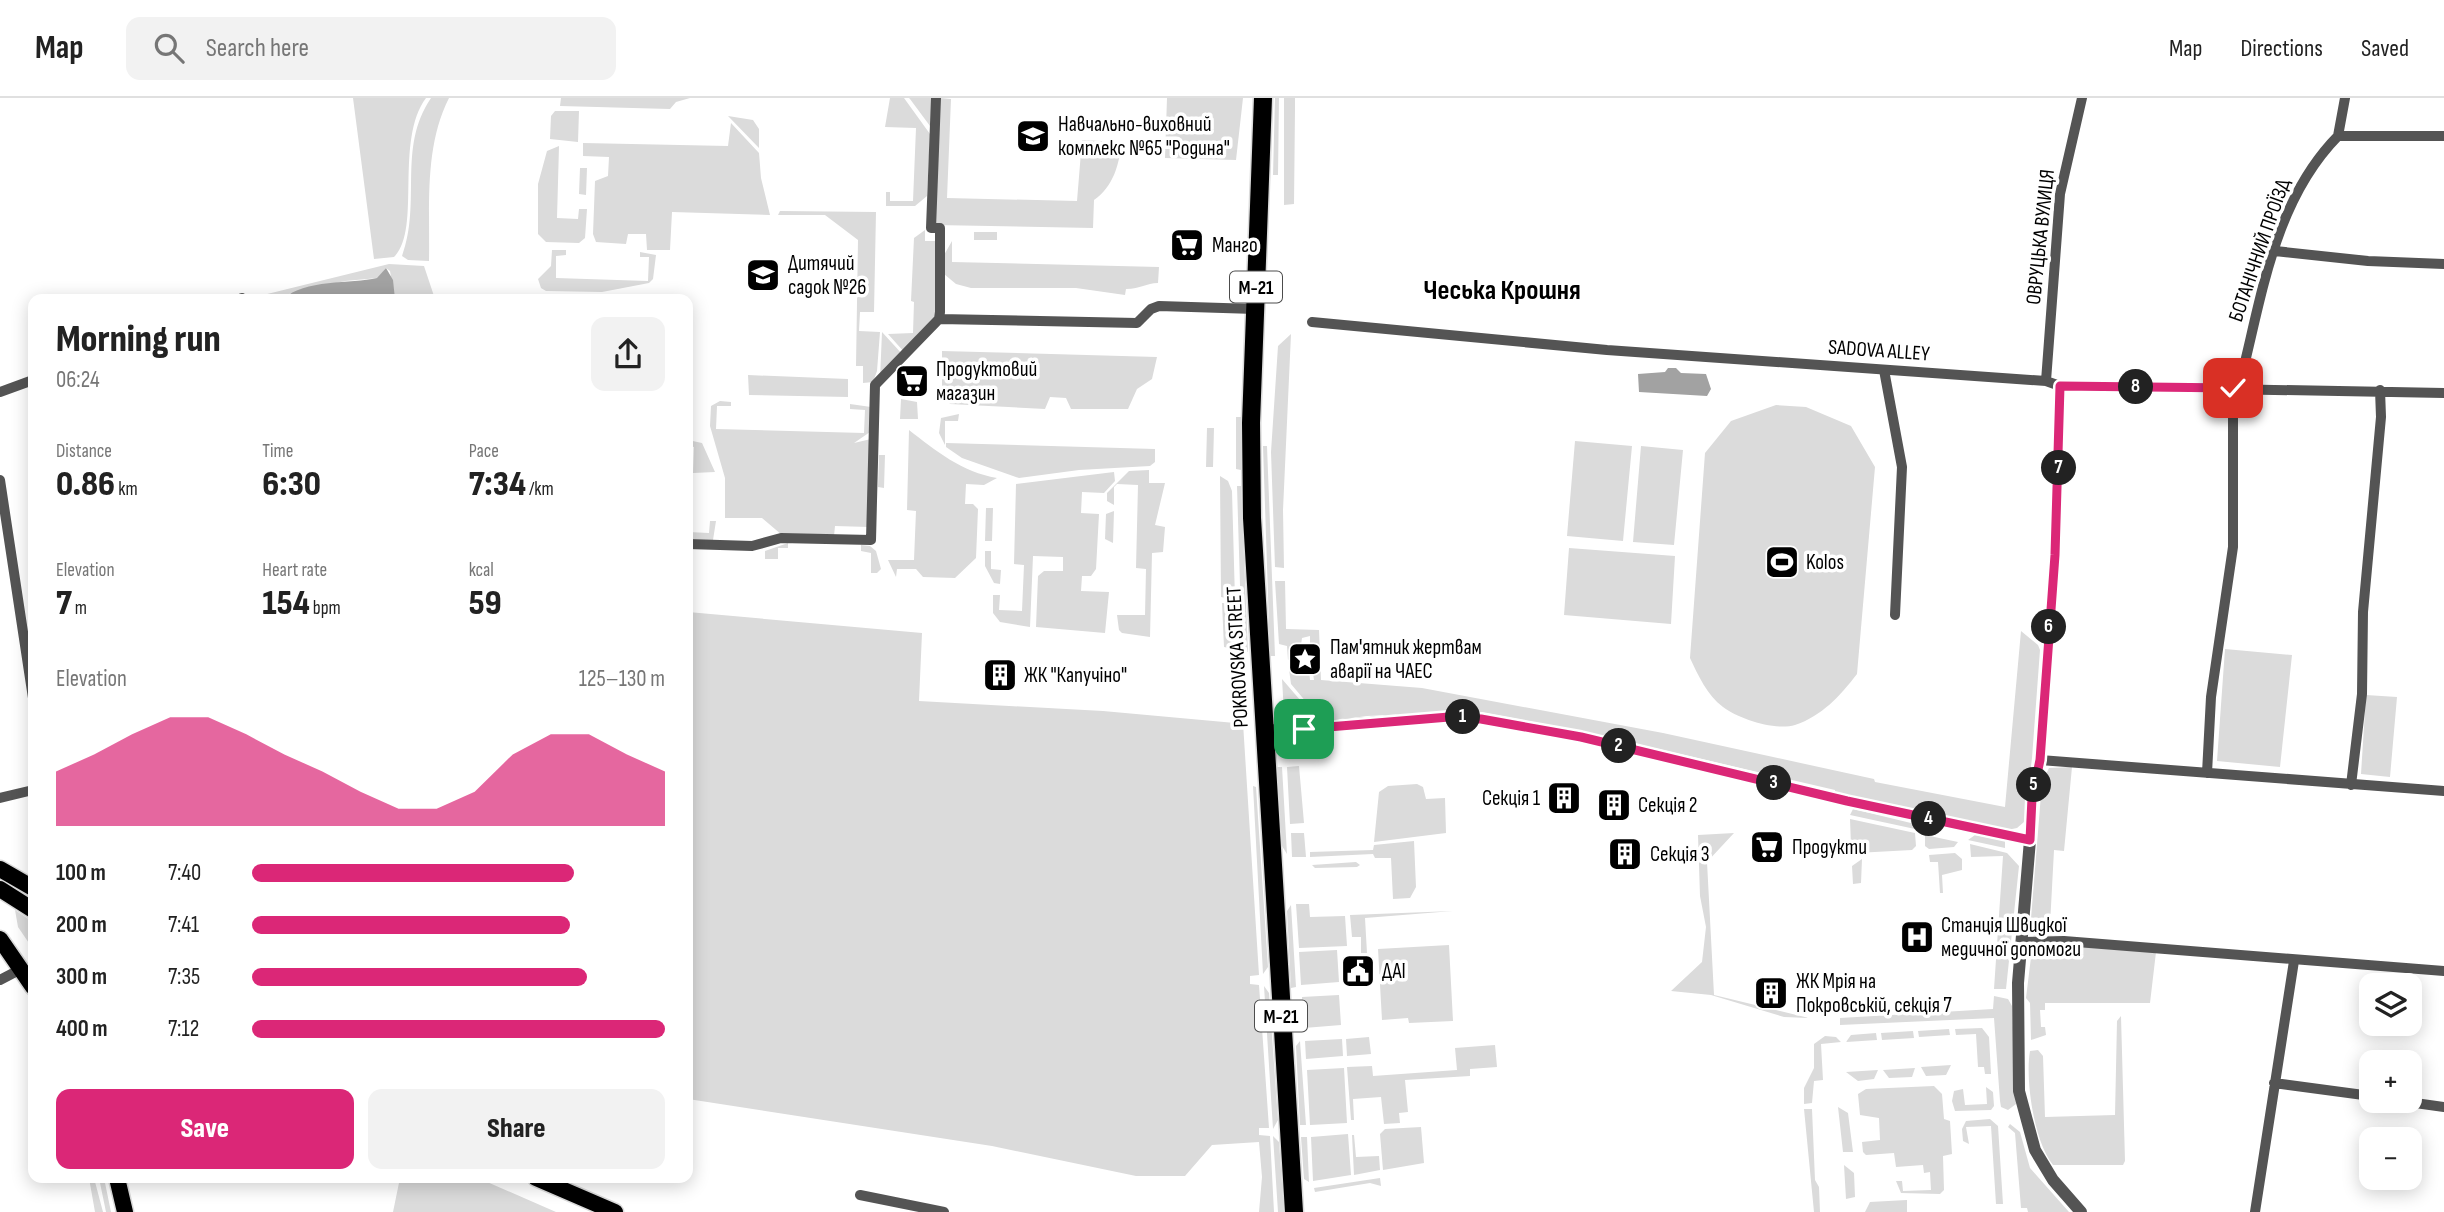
<!DOCTYPE html>
<html lang="en">
<head>
<meta charset="utf-8">
<style>
  :root { --surface:#fff; --page:#f2f2f2; --text:#222; --muted:#767676; --line:#e0e0e0; --accent:#db2777 }
  body { margin:0; font-family:"Sofia Sans Condensed",sans-serif; background:var(--page); color:var(--text); height:100vh; display:flex; flex-direction:column; font-size:26px; white-space:nowrap }
  * { box-sizing:border-box; margin:0 }
  p { font-size:23px; color:var(--muted) }
  .icon { flex:none; width:38px; height:38px; fill:none; stroke:currentColor; stroke-width:2; stroke-linecap:round; stroke-linejoin:round }
  .map { position:relative; flex:1; overflow:hidden }
  .side { position:absolute; left:28px; top:196px; width:665px; height:889px; display:flex; flex-direction:column; background:var(--surface); border-radius:14px; box-shadow:0 4px 18px #0003 }
  .side>* { flex:none }
  .fabs { position:absolute; left:2359px; top:875px; display:grid; gap:14px }
  .fabs a { display:grid; place-items:center; width:63px; height:63px; border-radius:14px; background:var(--surface); box-shadow:0 4px 18px #0003; font-size:35px }
  .pin { position:absolute; display:grid; place-items:center; width:60px; height:60px; color:#fff; margin:-30px; border-radius:14px; box-shadow:0 4px 10px #0006 }
  .km { position:absolute; width:35px; height:35px; margin:-18px; border-radius:50%; background:#222; color:#fff; font-size:19px; line-height:35px; text-align:center }
  .round { display:grid; place-items:center; flex:none; width:74px; height:74px; border-radius:14px; background:var(--page) }
  .overview { display:flex; align-items:center; justify-content:space-between; height:119px; padding:0 28px }
  h1 { font-size:38px; font-weight:800; line-height:52px }
  .metrics { display:grid; grid-template-columns:repeat(3,1fr); gap:10px; height:119px; padding:7px 28px }
  .metrics div { display:grid; align-content:center }
  .metrics b { font-size:35px; font-weight:800 }
  .metrics small { font-size:19px; font-weight:400 }
  .metrics p { font-size:19px }
  .chart { height:196px; padding:14px 28px }
  .chart p { display:flex; justify-content:space-between }
  .chart svg { width:100%; height:126px; margin-top:7px; fill:var(--accent); opacity:.7 }
  .primary-button { display:flex; gap:14px; margin-top:auto; padding:14px 28px }
  .primary-button a { flex:1; height:80px; border-radius:14px; background:var(--accent); color:#fff; font-size:28px; font-weight:800; line-height:80px; text-align:center }
  .primary-button a+a { background:var(--page); color:var(--text) }
  ul { padding:0 28px; list-style:none; font-size:23px }
  li { display:grid; grid-template-columns:112px 84px 1fr; align-items:center; height:52px }
  li i { height:18px; border-radius:9px; background:var(--accent) }
  header { display:flex; align-items:center; gap:42px; box-sizing:border-box; height:98px; padding:0 35px; background:var(--surface); border-bottom:2px solid var(--line) }
  header strong { font-size:33px }
  nav { display:flex; gap:38px; margin-inline-start:auto; font-size:24px }
  .search { width:490px; height:63px; background:var(--page); display:flex; align-items:center; gap:18px; box-sizing:border-box; padding:0 24px; border-radius:14px; color:var(--muted); font-size:26px }
  .map>svg:first-child { display:block }
  .green { fill:#dbdbdb }
  .water { fill:#a2a2a2 }
  .lines { fill:none; stroke-linecap:round; stroke-linejoin:round }
  .primary-casing { stroke:#dbdbdb; stroke-width:19 }
  .trunk-casing { stroke:#dbdbdb; stroke-width:21 }
  .minor { stroke:#545454; stroke-width:10 }
  .tertiary { stroke:#545454; stroke-width:12 }
  .primary { stroke:#000; stroke-width:16 }
  .trunk { stroke:#000; stroke-width:18 }
  .route-casing { stroke:#fff; stroke-width:14 }
  .route { stroke:#db2777; stroke-width:9 }
  .labels { text-anchor:middle; stroke-width:7; stroke-linejoin:round; paint-order:stroke }
  .shield { fill:#fff; stroke:#4c4c4c; stroke-width:2 }
  .shield-label { font-size:19px; font-weight:bold; fill:#000 }
  .poi-label { font-size:21px; fill:#000; stroke:#fff; text-anchor:start }
  .street-label { font-size:21px; fill:#000; stroke:#fff }
  .district-label { font-size:28px; font-weight:bold; fill:#000; stroke:#fff }
</style>
</head>
<body>
<header>
<strong>Map</strong>
<div class="search"><svg class="icon" aria-label="search" viewBox="0 0 24 24"><circle cx="10" cy="10" r="6"/><path d="M15 15l6 6"/></svg>Search here</div>
<nav><a>Map</a><a>Directions</a><a>Saved</a></nav>
</header>
<div class="map">
<svg width="2444" height="1114" viewBox="0 0 2444 1114">
  <rect width="100%" height="100%" fill="#fff"/>
  <path class="green" d="M353,0h73c-32,43 -4,132 -32,159l-20,2z
    M431,0h18c-25,49 -19,109 -20,163l-21,-1 -6,-4c20,-54 -5,-108 29,-158z
    M561,0h129l-14,4 -6,7 -110,-3z
    M890,0h14l26,36 -3,62 -12,10h-29v-14h4v9h23l3,-73 -31,-1z
    M909,0h23l-2,28 -20,-27z
    M940,0l11,1 -4,99 130,3 5,-61 39,2c-1,22 -8,45 -27,58l-1,28 -158,-3z
    M1167,0h76l-7,62 -71,-2z
    M1275,0h4l-1,77h-5z
    M1284,0h11v11l-1,95 -10,1z
    M555,13h24l-1,31 -28,-3 1,-23z
    M728,18l25,4 6,9v19z
    M731,25l28,30 2,25 9,37 -98,-3 -2,38h-23l-1,-16h-18l-2,10 -30,-2 -3,-8 2,-53 13,-5 1,-19 -26,-1v-13l145,3z
    M559,48l-2,72 21,1 1,-10h8l-2,29 -6,5 -33,-1 -8,-8v-50l9,-33z
    M580,70h7l-1,27 -7,-1z
    M780,113l96,1 -2,100h-14l-1,19 21,1 -3,39 -4,11 -10,1v-17h-7l2,-126 -33,-25h-47z
    M925,132v11h11v79l-31,33 -17,-19 25,-1 1,-31 -3,-1 3,-63z
    M974,134h23v8h-23z
    M952,143v21l207,5 -1,16c-12,0 -17,6 -32,6l-1,6 -49,-7h-105l-15,-4 -12,-10v-19z
    M552,152h14v5l-10,1v22l92,3 1,-24h-9v-5l16,3 -3,24 -4,4 -47,9 -56,-1 -5,-3 -3,-9 13,-13z
    M389,166l35,2 11,33h-40l-5,-28 -4,-3 -8,10 -33,3 -56,13 -5,5h-37z
    M882,234l21,23 -23,24z
    M1291,236l-8,176 1,58 -9,-1 -4,-115 7,-106z
    M942,253l215,6 -5,22 -15,10 -9,20h-57l-5,-11 -16,-1 -5,12 -95,-5 -8,-11z
    M748,277l100,4v18l-99,-2z
    M901,301l16,3 1,17h-18z
    M720,303l11,1v4h-14l-1,23 148,4 1,-23 -15,-1v-5l21,3 -1,25 -16,11 17,-4 -2,88 -34,-1 -1,10 -52,-1 -20,-17h-37v-40l-15,-52 1,-20z
    M1776,307l30,2 45,19 24,41 -18,207c-17,22 -35,42 -62,51 -20,6 -56,-6 -72,-18 -16,-12 -25,-32 -33,-49l15,-205 26,-32z
    M959,316l-1,7h-13v24l-6,-12 2,-15z
    M1236,319h5v53l-5,-1z
    M1207,330h7l-1,39h-7z
    M909,332c27,21 53,42 88,48l-13,7 -18,-1 -1,20h8l5,5 -2,49 -21,20 -32,-1 -7,-8h-19l-1,8 -8,-17h26l2,-49 -9,-1z
    M688,342l14,3 13,29 -22,1 1,-26 -6,-1z
    M1575,343l57,5 -9,95 -56,-5z
    M946,345l209,6v13l-5,4 -71,4 -60,8 -57,-20 -16,-11z
    M1263,348h4l8,210h-5z
    M1641,348l42,4 -9,95 -41,-3z
    M879,357h6l-1,33 -6,-1z
    M688,372h4l-4,62 21,1 1,-12h6l-3,19 -25,1z
    M1149,372v13h16l-10,42 10,2 -2,25 -11,1 -2,84 -28,-4 -3,-3 -2,-15h28l1,-46 -10,-1 2,-83 -21,-1 -3,3v18l-7,-4v-8l22,-22z
    M1114,374l1,9 -11,12 -22,-1 -1,21 18,1 -3,55 -5,7h-9l-1,15 28,1 -4,41 -69,-6 2,-51 6,-5h19v-14l-30,-1 -3,71 -30,-5 -7,-9v-18h7l-1,15 23,1 2,-46 -10,-1 2,-80z
    M1220,378l8,5 4,10 3,109 -14,-3z
    M1237,388h4l7,166 -6,-1z
    M986,410h7l-1,33h-7z
    M1114,413l-1,32 -8,-4 1,-25z
    M788,445v5h-10v11h-13v-8z
    M861,447l9,1 6,5 5,18 -4,4h-6v-20l-10,-2z
    M1569,450l106,8 -4,68 -107,-9z
    M985,453h6v18l10,1 -1,14 -6,-1 -9,-17z
    M1275,483h10l1,48 33,1 2,50 101,8 241,45 211,46 1,3 130,25 16,-176 17,14 2,5 -8,108 -8,64 -7,6 -10,2 -172,-37v-3l-258,-60 -102,-19 -108,5 -44,6 -32,-38 -2,-15 7,-4 13,5 1,10h4l-4,-27 -5,-1 -1,-8 6,-1v-7l-8,2 -2,14 -12,8 -1,-14 -8,-2z
    M1222,505l13,1 3,46 -14,-3z
    M688,514l234,21 -3,68 184,10 132,12 -3,-48 10,32 17,268 -9,1v8l9,1 10,143h-10v7l11,1 4,76h-15l3,-35 -3,-35 -47,3 -27,31h-49l-144,-30 -304,-47z
    M2225,551l67,6 -12,112 -63,-6z
    M1282,581l37,43 -20,1 -15,-10z
    M2366,597l31,2 -7,80 -29,-3z
    M1291,638l5,3 3,17 -13,1 -1,-18z
    M1299,668l5,57 -14,1 -3,-57z
    M1277,669h5l5,87 -5,-8z
    M2072,669l-8,84 -10,-1 -4,75 3,4 15,2 -2,4 -32,1 -4,-5 12,-149 7,-14z
    M1417,686l6,3 3,12 19,-1 1,35 -72,9 5,-50 9,-6z
    M1253,688l3,1 12,180 -5,7z
    M1853,711l62,15v5l-65,-14z
    M1850,721l65,14 1,13 -4,4 -56,3 -5,-7z
    M1291,735h13l2,24h-14z
    M1734,735l-27,29 7,133 95,23 -25,-1 -73,-22 -40,-4 31,-29 4,-35 -6,-31 -2,-61z
    M1925,737l33,7 -4,5 -25,2 -4,-3z
    M1975,737l30,6v7l-37,-8z
    M1414,743l2,46 -6,11 -17,1 -2,-41h-16l-2,-4 -63,3v-5l63,-2 1,-5z
    M1970,746l37,9 12,13 -13,123h-12l9,-133 -32,1z
    M1955,755l7,6v11l-20,5 1,18h-3l-2,-31h-8l-1,-7z
    M1862,761l-1,24 -8,1 -1,-18z
    M1356,764l4,3 -3,2 -42,1 -3,-3z
    M1296,806h13l1,13 35,-1 2,30 -48,2z
    M1291,807l5,82 -5,1 -4,-77z
    M15,812l18,12v27l-15,-22z
    M1453,813l-88,7 2,35h-6v-16h-9l-2,-22z
    M2051,846l105,8 -6,51h-105v7h-5l1,17h4l1,8 -15,5 -1,-37 -4,-5 6,-49z
    M1449,847l4,76 -44,2 -1,-5 -26,2 -4,-71z
    M1337,852l2,32 -38,3 -2,-33z
    M1264,888l5,7 9,127 -5,9z
    M1339,897l2,30 -37,3 -2,-31z
    M1994,898l14,3 4,7 4,98 -8,6 -7,-3 -1,-6 -6,-83 -154,7v-7l153,-9z
    M2121,918l4,145 -2,4h-70c-19,-23 -28,-86 -23,-114l8,-1 5,6 2,61 70,-2 2,-94z
    M1982,930l7,9 2,37h-6l-1,-7h-6l-2,-33 -20,1 -1,-6z
    M1949,931l1,6 -31,2 -1,-6z
    M1913,933l1,7 -32,2 -1,-7z
    M1876,935l1,7 -31,2 5,-7z
    M1825,938l11,1 5,5 -20,2 2,36 -9,1 -2,22 -8,1v-16l10,-20v-24z
    M1369,939l2,17 -24,2 -1,-17z
    M1342,941l1,17 -37,3 -1,-18z
    M1300,943l6,84h-6l-4,-79z
    M1495,947l2,22 -27,2v7l-65,4 3,32 -9,1 1,10 -16,1 -3,-27 -28,2 1,21h-3l-4,-53 25,-1 1,10 84,-6 -2,-22z
    M1951,967l-5,10 -20,1 -5,-9z
    M1344,970l3,55 -37,2 -3,-55z
    M1915,970l-3,9 -23,1 -6,-8z
    M1878,972l-4,9 -16,2 -12,-9z
    M1934,988l8,8 2,25 6,2 2,33 -9,2 1,34 -4,4 -39,-1 -5,-12h6l1,10 28,-1 -1,-18 -6,1 -1,-8 -27,2 -2,-14 -28,2 -3,-3 -1,-10 18,-2 -1,-22 -19,-3 -2,-21 8,-5z
    M1986,989l7,5 1,14 -3,4 -36,1 -3,-10 2,-10 9,-2 2,16 22,-1z
    M1838,1009l10,6 5,39h-10z
    M1804,1011h8l3,71 4,7 1,25h-6z
    M1990,1021l8,7 5,78h-7l-5,-78 -25,1 3,17 -6,-3 -1,-12 4,-8z
    M2010,1026l10,8 10,36 39,44h-41l-1,-4h-6l-6,-75 -7,-6z
    M1421,1029l3,36 -41,7 -3,-36 5,-5z
    M1348,1036l3,41 -38,6 -2,-44z
    M1354,1037l2,22 23,-1 1,14 -26,5 -2,-40z
    M1273,1038l6,6 5,70h-6z
    M1301,1039h6l2,45 -5,-3z
    M1844,1067l10,8 1,24 -9,2z
    M89,1080h5l9,34h-8z
    M99,1080h5l7,34h-5z
    M400,1080h78l78,34h-163z
    M1380,1080l1,8 -11,-3 -55,9 -1,-4z
    M1907,1102v12h-42l5,-10z"/>
  <path class="water" d="M386,170l7,12 2,19h-111c19,-20 68,-15 93,-21z
    M1668,270h8l5,5 25,1 5,15 -4,7 -68,-4 -1,-18 27,-2z"/>
  <g class="lines">
    <g class="primary-casing">
      <path id="primary" d="M0,771l33,19
        M0,791l33,21
        M0,841l33,48
        M117,1080l8,34
        M536,1080l79,34"/>
    </g>
    <g class="trunk-casing">
      <path id="trunk" d="M1263,0l-12,325 1,95 42,694"/>
    </g>
    <path class="minor" d="M2338,38h106
      M2338,38l7,-38
      M2275,153l93,10 76,3
      M240,201l2,-1
      M939,221l198,4 14,-14 8,-3 96,3
      M1312,224l295,28 439,31 14,5 384,7
      M1884,272l18,97 -7,148
      M2046,283l14,-187 22,-96
      M0,294l33,-12
      M0,382l33,218
      M688,446l64,2 29,-8 90,2 4,-155 64,-66 1,-7v-84h-9l5,-130
      M2040,662l404,31
      M2207,675l4,-76 22,-150v-139c27,-91 34,-200 105,-272
      M2351,687l11,-91 1,-82 18,-195 -1,-27
      M0,700l33,-8
      M2030,742l2,-42 8,-38 15,-205 5,-169
      M2022,844l42,-1 380,30
      M0,882l21,-11
      M2274,985l97,13
      M2401,1003l43,6
      M860,1097l84,17
      M2255,1114l39,-251"/>
    <path class="tertiary" d="M1264,633l185,-14 32,2 100,18 266,64 183,39 -12,143 1,108 16,59 18,30 28,32"/>
    <use href="#primary" class="primary"/>
    <use href="#trunk" class="trunk"/>
  </g>
  <g class="lines">
    <g class="route-casing">
      <path id="route" d="M1304,631l145,-12 32,2 100,18 266,64 183,39 2,-42 8,-38 15,-205 5,-169 173,2"/>
    </g>
    <use href="#route" class="route"/>
  </g>
  <defs>
    <g id="school-square" transform="scale(1.75)"><rect x="-9" y="-9" width="18" height="18" rx="4" fill="#000" stroke="#fff"/><path d="M0-5L7-2L0 1L-7-2ZM-4 1L0 2.5L4 1V4Q0 6-4 4Z" fill="#fff"/></g>
    <g id="supermarket-square" transform="scale(1.75)"><rect x="-9" y="-9" width="18" height="18" rx="4" fill="#000" stroke="#fff"/><path d="M-6-5.5h2.5l.6 2H6L4.5 2H-2.5L-4.4-4H-6ZM-1.5 3.2a1.3 1.3 0 1 0 .1 0ZM3 3.2a1.3 1.3 0 1 0 .1 0Z" fill="#fff"/></g>
    <g id="stadium-square" transform="scale(1.75)"><rect x="-9" y="-9" width="18" height="18" rx="4" fill="#000" stroke="#fff"/><path d="M0-5a6.5 5 0 1 0 0 10a6.5 5 0 1 0 0-10ZM-3.5-1.8h7v3.6h-7Z" fill="#fff"/></g>
    <g id="sight-square" transform="scale(1.75)"><rect x="-9" y="-9" width="18" height="18" rx="4" fill="#000" stroke="#fff"/><path d="M0-6L1.8-2.2L6-1.7L2.9 1.2L3.7 5.4L0 3.3L-3.7 5.4L-2.9 1.2L-6-1.7L-1.8-2.2Z" fill="#fff"/></g>
    <g id="building-square" transform="scale(1.75)"><rect x="-9" y="-9" width="18" height="18" rx="4" fill="#000" stroke="#fff"/><path d="M-4-6H4V6H1V3H-1V6H-4ZM-2.5-4.3h1.7v1.8h-1.7ZM.8-4.3h1.7v1.8H.8ZM-2.5-1h1.7V.8h-1.7ZM.8-1h1.7V.8H.8Z" fill="#fff"/></g>
    <g id="hospital-square" transform="scale(1.75)"><rect x="-9" y="-9" width="18" height="18" rx="4" fill="#000" stroke="#fff"/><path d="M-5-5h3v3.5h4V-5h3V5h-3V1.5h-4V5h-3Z" fill="#fff"/></g>
    <g id="civic-square" transform="scale(1.75)"><rect x="-9" y="-9" width="18" height="18" rx="4" fill="#000" stroke="#fff"/><path d="M-.6-6.5H3V-4.5H.6V-3L4-1V1h2V6H-6V1h2V-1L-.6-3ZM-1.2 2.5V6h2.4V2.5Z" fill="#fff"/></g>
  </defs>
  <g fill-rule="evenodd">
    <use href="#school-square" x="1033" y="38"/>
    <use href="#supermarket-square" x="1187" y="147"/>
    <use href="#school-square" x="763" y="177"/>
    <use href="#supermarket-square" x="912" y="283"/>
    <use href="#stadium-square" x="1782" y="464"/>
    <use href="#sight-square" x="1305" y="561"/>
    <use href="#building-square" x="1000" y="577"/>
    <use href="#building-square" x="1564" y="700"/>
    <use href="#building-square" x="1614" y="707"/>
    <use href="#supermarket-square" x="1767" y="749"/>
    <use href="#building-square" x="1625" y="756"/>
    <use href="#hospital-square" x="1917" y="839"/>
    <use href="#civic-square" x="1358" y="873"/>
    <use href="#building-square" x="1771" y="895"/>
  </g>
  <g class="labels">
    <g class="shield">
      <rect x="1230" y="173.5" width="52" height="31" rx="5"/>
      <rect x="1255" y="902.5" width="52" height="31" rx="5"/>
    </g>
    <g class="shield-label">
      <text x="1256" y="196">М-21</text>
      <text x="1281" y="925">М-21</text>
    </g>
    <g class="poi-label">
      <text x="1058" y="33">Навчально-виховний<tspan x="1058" dy="24">комплекс №65 "Родина"</tspan></text>
      <text x="1212" y="154">Манго</text>
      <text x="788" y="172">Дитячий<tspan x="788" dy="24">садок №26</tspan></text>
      <text x="936" y="278">Продуктовий<tspan x="936" dy="24">магазин</tspan></text>
      <text x="1806" y="471">Kolos</text>
      <text x="1330" y="556">Пам'ятник жертвам<tspan x="1330" dy="24">аварії на ЧАЕС</tspan></text>
      <text x="1024" y="584">ЖК "Капучіно"</text>
      <text x="1540" y="707" text-anchor="end">Секція 1</text>
      <text x="1638" y="714">Секція 2</text>
      <text x="1792" y="756">Продукти</text>
      <text x="1650" y="763">Секція 3</text>
      <text x="1941" y="834">Станція Швидкої<tspan x="1941" dy="24">медичної допомоги</tspan></text>
      <text x="1382" y="880">ДАІ</text>
      <text x="1796" y="890">ЖК Мрія на<tspan x="1796" dy="24">Покровській, секція 7</tspan></text>
    </g>
    <g class="street-label">
      <text transform="translate(2040 139) rotate(-84)" y="7">ОВРУЦЬКА ВУЛИЦЯ</text>
      <text transform="translate(2259 152) rotate(-71)" y="7">БОТАНІЧНИЙ ПРОЇЗД</text>
      <text transform="translate(1879 252) rotate(4)" y="7">SADOVA ALLEY</text>
      <text transform="translate(1237 559) rotate(-93)" y="7">POKROVSKA STREET</text>
    </g>
    <g class="district-label">
      <text x="1502" y="201">Чеська Крошня</text>
    </g>
  </g>
</svg>
<div class="fabs">
<a><svg class="icon" aria-label="layers" viewBox="0 0 24 24"><path d="M12 4l9 5-9 5-9-5zM3 14l9 5 9-5"/></svg></a>
<a>+</a>
<a>−</a>
</div>
<div class="pin" style="left:1304px;top:631px;background:#1e9e55"><svg class="icon" aria-label="arrive" viewBox="0 0 24 24"><path d="M6 21V4h12l-3 4 3 4H6"/></svg></div>
<div class="pin" style="left:2233px;top:290px;background:#d93025"><svg class="icon" aria-label="check" viewBox="0 0 24 24"><path d="M5 12l5 5 9-10"/></svg></div>
<b class="km" style="left:1463px;top:619px">1</b>
<b class="km" style="left:1619px;top:648px">2</b>
<b class="km" style="left:1774px;top:685px">3</b>
<b class="km" style="left:1929px;top:721px">4</b>
<b class="km" style="left:2034px;top:687px">5</b>
<b class="km" style="left:2049px;top:529px">6</b>
<b class="km" style="left:2059px;top:370px">7</b>
<b class="km" style="left:2136px;top:289px">8</b>
<section class="side">
<div class="overview"><div><h1>Morning run</h1><p>06:24</p></div><a class="round"><svg class="icon" aria-label="share" viewBox="0 0 24 24"><path d="M12 15V3M7 8l5-5 5 5M5 13v7h14v-7"/></svg></a></div>
<div class="metrics">
<div><p>Distance</p><b>0.86<small> km</small></b></div>
<div><p>Time</p><b>6:30</b></div>
<div><p>Pace</p><b>7:34<small> /km</small></b></div>
</div>
<div class="metrics">
<div><p>Elevation</p><b>7<small> m</small></b></div>
<div><p>Heart rate</p><b>154<small> bpm</small></b></div>
<div><p>kcal</p><b>59</b></div>
</div>
<div class="chart"><p><span>Elevation</span>125–130 m</p>
<svg viewBox="0 0 160 44" preserveAspectRatio="none"><path d="M0 44V25L10 19L20 12L30 6L40 6L50 12L60 19L70 25L80 32L90 38L100 38L110 32L120 19L130 12L140 12L150 19L160 25V44z"/></svg>
</div>
<ul>
<li><b>100 m</b>7:40<i style="width:78%"></i></li>
<li><b>200 m</b>7:41<i style="width:77%"></i></li>
<li><b>300 m</b>7:35<i style="width:81%"></i></li>
<li><b>400 m</b>7:12<i style="width:100%"></i></li>
</ul>
<div class="primary-button"><a>Save</a><a>Share</a></div>
</section>
</div>
</body>
</html>
